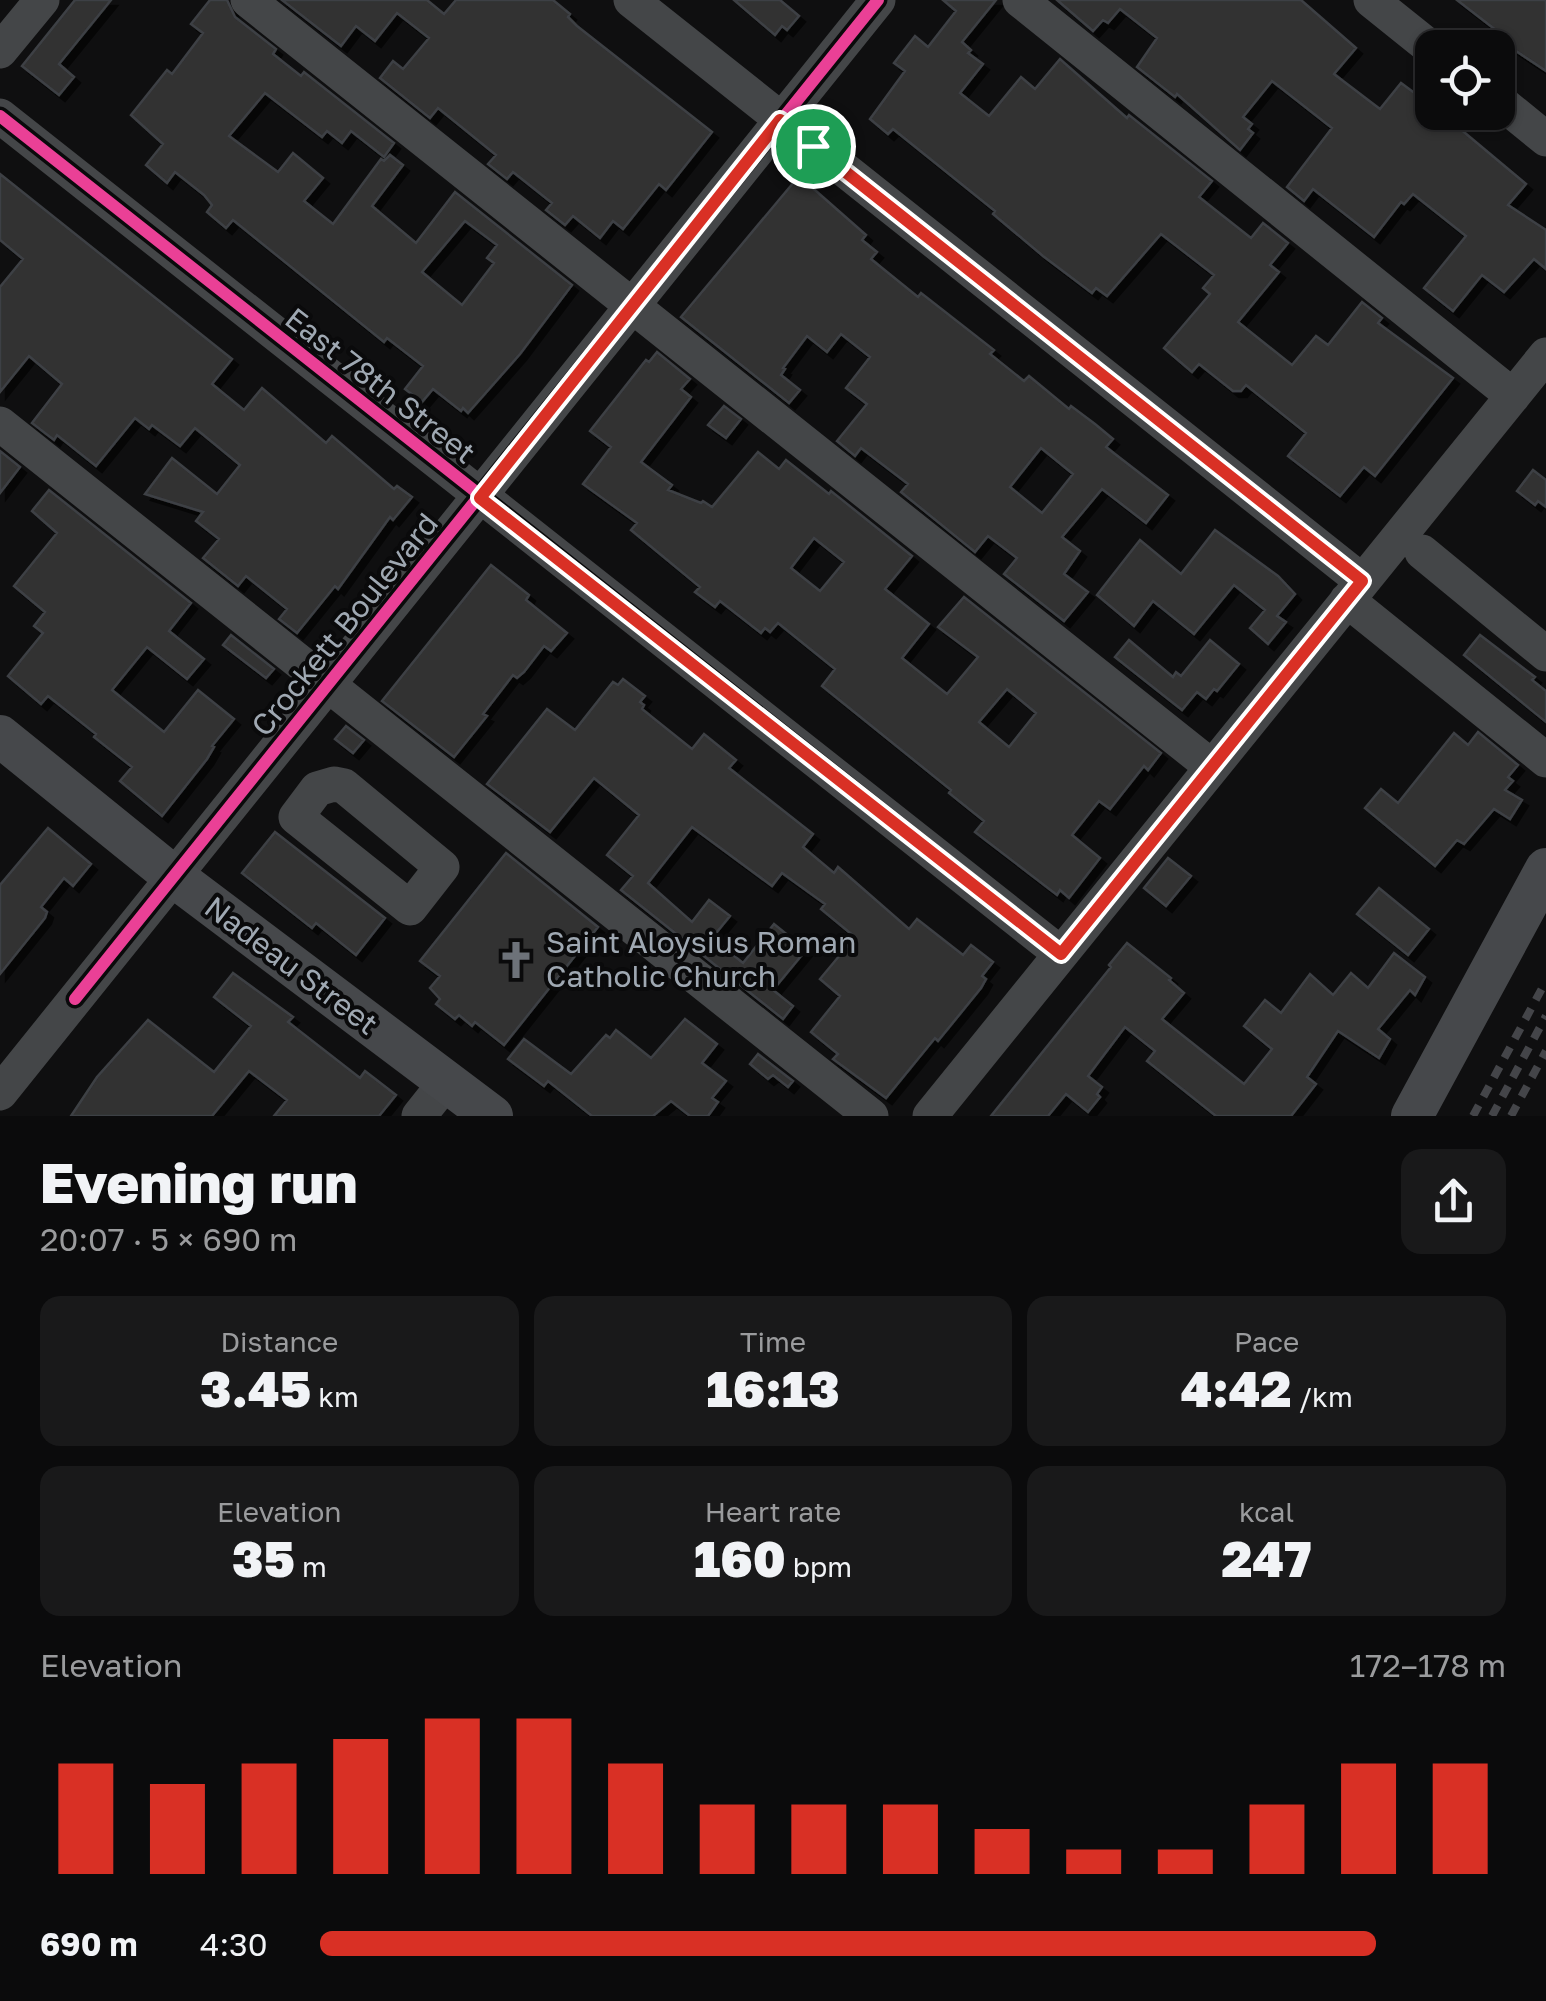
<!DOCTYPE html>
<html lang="en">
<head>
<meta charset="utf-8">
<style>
  :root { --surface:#0b0b0c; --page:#19191a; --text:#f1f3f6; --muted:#9a9b9d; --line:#2b2b2d; --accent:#d93025 }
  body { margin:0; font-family:"Golos Text",sans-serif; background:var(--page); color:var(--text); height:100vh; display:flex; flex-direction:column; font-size:38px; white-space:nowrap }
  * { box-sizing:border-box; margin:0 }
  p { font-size:32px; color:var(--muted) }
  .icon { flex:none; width:55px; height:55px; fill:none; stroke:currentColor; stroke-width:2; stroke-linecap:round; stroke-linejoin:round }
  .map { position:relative; height:1116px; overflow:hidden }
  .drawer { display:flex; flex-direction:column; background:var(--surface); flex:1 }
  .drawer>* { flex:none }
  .buttons { position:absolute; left:1415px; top:30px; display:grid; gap:20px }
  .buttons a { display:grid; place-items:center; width:100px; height:100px; border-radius:20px; background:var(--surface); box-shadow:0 2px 8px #0004,0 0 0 2px var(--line); font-size:50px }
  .pin { position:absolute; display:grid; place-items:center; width:85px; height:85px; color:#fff; margin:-42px; border:5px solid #fff; border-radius:50%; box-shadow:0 2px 10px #0007 }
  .round { display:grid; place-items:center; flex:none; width:105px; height:105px; border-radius:20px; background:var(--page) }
  .headline { display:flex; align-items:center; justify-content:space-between; height:170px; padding:0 40px }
  h1 { font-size:55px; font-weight:800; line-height:75px }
  .stats { display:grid; grid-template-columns:repeat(3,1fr); gap:15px; height:170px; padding:10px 40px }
  .stats div { display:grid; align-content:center; border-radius:20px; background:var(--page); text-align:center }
  .stats b { font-size:50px; font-weight:800 }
  .stats small { font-size:28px; font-weight:400 }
  .stats p { font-size:28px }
  .chart { height:280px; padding:20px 40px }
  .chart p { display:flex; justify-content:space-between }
  .chart svg { width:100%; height:180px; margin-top:10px; stroke:var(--accent); stroke-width:6 }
  ul { padding:0 40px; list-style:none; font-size:32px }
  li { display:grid; grid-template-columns:160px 120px 1fr; align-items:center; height:75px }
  li i { height:25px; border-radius:12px; background:var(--accent) }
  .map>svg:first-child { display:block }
  .building { fill:#303032; stroke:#3e4044; stroke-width:2.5; fill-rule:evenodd; filter:url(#shadow) }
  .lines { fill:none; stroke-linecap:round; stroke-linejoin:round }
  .minor { stroke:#444648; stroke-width:35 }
  .major { stroke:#46484b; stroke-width:42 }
  .rail { stroke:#444549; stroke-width:8; stroke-dasharray:12 10; stroke-linecap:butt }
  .cycleway-casing { stroke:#0a0a0b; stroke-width:19 }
  .cycleway { stroke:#ea4096; stroke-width:12 }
  .route-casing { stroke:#fff; stroke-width:20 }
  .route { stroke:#d93025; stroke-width:12 }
  .labels { text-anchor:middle; stroke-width:8; stroke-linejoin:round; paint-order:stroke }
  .street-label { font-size:30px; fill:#9fa8b2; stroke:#0a0a0b }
  .poi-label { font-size:30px; fill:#9fa8b2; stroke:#0a0a0b; text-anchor:start }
</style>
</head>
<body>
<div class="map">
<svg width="1546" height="1116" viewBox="0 0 1546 1116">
  <defs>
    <filter id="shadow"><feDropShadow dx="6" dy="6" stdDeviation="0" flood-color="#0009"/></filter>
  </defs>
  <rect width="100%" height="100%" fill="#0f0f10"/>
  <path class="building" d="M75,0h36l-52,64 15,13 -15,18 -37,-29z
    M210,0h17l8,17 41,32 -3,5 28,22 3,-4 90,71 -10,14 -33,-26 -9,12 -15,-12 -5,6 -57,-44 -36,43 49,36 15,-19 30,25 -19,23 29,23 48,-65 3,2 6,-6 13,10 -31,41 44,37 39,-51 117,93 -52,69 -52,59 -5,-5 -2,3 -28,-22 -11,13 -17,-13 18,-23 -36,-28 -3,4 -151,-122 -7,8 -19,-16 5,-7 -8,-10 -29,-23 -8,11 -21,-18 17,-21 -32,-29 36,-45 5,4 31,-41 -12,-9zM465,221l32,24 -10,13 7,5 -32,42 -40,-33z
    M282,0h145l17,14 12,-14h97l17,14 -2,3 9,9 135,106 -46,58 -7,-6 -36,45 -10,-8 -13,17 -27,-22 -8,9 -19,-15 6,-7 -39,-31 -6,7 -19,-15 8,-9 -58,-47 -8,10 -50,-40 13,-17 10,8 26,-31 -32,-25 -22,28 -19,-15 -15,20z
    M734,0h46l19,16 -12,14 -5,-4 -7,9z
    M943,0h53l-34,42 9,8 -3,3 15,11 -23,29 29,23 32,-39 14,12 25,-30 67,59 2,-3 83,66 -13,16 52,41 12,-15 25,20 -18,22 9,7 -41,50 54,43 24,-29 12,9 34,-43 20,16 -4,5 75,55 -78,98 -11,-9 -24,29 -52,-40 18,-23 -60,-48 -5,6h-8l-34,-27 -7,8 -28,-24 46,-54 -7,-6 11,-13 -53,-41 -54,62 -11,-8 -4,5 -49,-37 -50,-42 2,-3 -102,-82 -5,5 -18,-15 35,-48 -11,-8 21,-27 13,11 28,-36z
    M1057,0h244l55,48 -22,26 46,35 21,-26 31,23v6h8l86,72 -18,21 38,25v39l-12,-10 -30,33 -22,-17 -29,36 -29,-23 42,-52 -53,-42 -9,10 -3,-2 -27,35 -61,-48 -9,12 -17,-14 45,-59 -60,-47 -29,36 9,7 -4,5 5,4 -13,17 -63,-56 -2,3 -38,-30 20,-29 -37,-29 -12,14 -5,-3 -10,11z
    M1457,0h89v71l-39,-26 3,-4z
    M0,174l232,185 -20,25 32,26 18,-22 64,55 6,-7 62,53 3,-3 15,11 -19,23 -3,-3 -52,72 -3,-3 -38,47 -18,-14 8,-10 -41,-33 -8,10 -35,-28 16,-19 -23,-18 7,-9 -58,-18 27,-36 45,36 23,-29 -45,-37 -15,18 -28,-21 -3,4 -14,-11 -39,48 -39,-31 -3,5 -22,-17 30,-39 -33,-28 -29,36v-105l23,-28 -23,-19z
    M799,176l67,59 -4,5 15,12 -6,7 47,38 3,-4 73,57 -4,4 34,27 5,-5 40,33 2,-3 24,18 18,15 -7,8 62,48 -22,28 -44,-34 -40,48 18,14 -16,23 24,18 -24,29 -60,-47 13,-16 -29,-22 -13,16 -74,-60 7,-8 -47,-36 -6,8 -18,-15 30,-37 -21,-16 24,-31 -29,-23 -14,18 -20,-16 -24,32 2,1 -4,6 19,15 -11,13 -108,-86zM1041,448l32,26 -31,39 -32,-26z
    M657,352l33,27 -9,10 10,8 -50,65 31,23 -4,5 33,13 2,-2 9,6 46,-55 21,17 7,-9 43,34 2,-3 81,65 -27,33 44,35 -27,34 45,36 31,-37 -40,-30 26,-30 197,156 -13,17 -4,-4 -34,43 -11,-8 -27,34 28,23 -31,40 -9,-8 -3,5 -82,-63 9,-11 -35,-28 2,-3 -129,-104 13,-17 -57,-46 -8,9 -5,-4 -4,5 -41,-32 -5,6 -20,-15 5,-5 -69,-57 6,-7 -54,-39 28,-37 -21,-16 56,-71 3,2zM814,538l30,24 -24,29 -29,-23zM1007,689l29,24 -27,34 -30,-25z
    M724,406l17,13 -15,19 -18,-13z
    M0,451l20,16 -20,26z
    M1533,470l13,10v27l-8,-6 -3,4 -18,-14z
    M49,490l142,113 -22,28 35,28 -17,20 -40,-32 -35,43 52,42 34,-42 36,29 -22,27 2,1 -7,12 -45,57 -42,-35 12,-14 -38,-30 2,-3 -48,-38 -7,8 -33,-28 35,-43 -9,-7 11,-14 -31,-26 43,-53 -25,-22z
    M1215,530l63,46 17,18 -18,22 9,6 -18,22 -18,-16 15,-18 -31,-25 -40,49 -41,-33 -19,25 -37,-31 43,-55 41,34z
    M491,565l38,30 -3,5 41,33 -16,18 -7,-5 -20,26 -7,6 -4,-3 -30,39 4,2 -33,41 -72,-56z
    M231,635l43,34 -8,9 -43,-33z
    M1480,635l55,42 -3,3 14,11v31l-82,-67z
    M1129,640l44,37 3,-5 5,4 29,-36 29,24 -22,27 -3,-2 -8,10 -9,-7 -15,18 -67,-53z
    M623,679l22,17 -5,6 4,3 -2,4 50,40 12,-15 32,26 -7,8 84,66 -10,13 31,26 4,-6 71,62 8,-10 46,36 8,-10 22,17 -11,14 4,3 -5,9 -43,53 -3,-3 -49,60 -53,-39 5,-5 -27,-22 29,-36 -20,-17 35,-42 -34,-28 4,-5 -43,-31 -10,13 -80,-59 -44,56 44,39 17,-22 21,16 -18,22 31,25 31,-39 32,26 -33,40 20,16 -10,13 -162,-129 12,-14 -26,-21 32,-40 -45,-37 -44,54 -63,-48 60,-75 28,21 38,-48 5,3z
    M346,726l18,14 -11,13 -18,-14z
    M1478,732l40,33 -10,12 5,4 -8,9 17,10 -12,19 -16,-10 -30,35 -7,-4 -22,26 -70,-58 16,-19 17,14 56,-70 14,12z
    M48,828l43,36 -18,22 -9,-8 -23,29 6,5 -2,6 -45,56v-89z
    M275,832l110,86 -29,37 -40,-32 -4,5 -70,-55z
    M506,853l92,74 -94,118 -29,-23 -3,4 -13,-11 -4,4 -19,-15 4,-5 -10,-11 10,-12 -20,-15z
    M1168,858l23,18 -25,30 -22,-18z
    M1379,888l50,41 -21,26 -51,-41z
    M1127,943l44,35 -2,2 15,13 -22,26 82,65 28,-35 -28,-23 21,-26 16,13 29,-39 23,21 18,-22 17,15 26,-35 31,24 -10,18 -5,-5 -32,39 12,10 -11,19 -41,-27 -31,46 9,7 -25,32h-75l-69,-55 8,-10 -30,-24 -37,49 14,11 -5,7 3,3 -12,15 -22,-18 -18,22h-57l120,-149 -2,-2z
    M233,973l60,44 -5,5 72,56 5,-7 31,24 -17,21h-105l13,-16 -38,-29 -37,45h-141l26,-39 51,-57 66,52 37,-46 -37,-29z
    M685,1019l32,25 -15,19 24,18 -14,17 6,4 -10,14h-18l-19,-15 -18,15h-61l-44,-35 -4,5 -36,-27 16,-20 47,35 35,-39 4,3 6,-8 35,28z
    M758,1054l35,27 -5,6 -15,-12 -5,4 -18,-15z"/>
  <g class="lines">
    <path class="minor" d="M248,0l964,767
      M631,0l731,581
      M1020,0l493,396
      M1371,0l61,49
      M0,51l42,-51
      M1498,100l48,39
      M0,116l1061,838
      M0,424l871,692
      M1422,552l124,102
      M1347,600l199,160
      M334,784l10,2 98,81 -32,41 -114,-91 21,-28z
      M0,1093l878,-1093
      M419,1116l27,-34
      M930,1116l616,-761"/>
    <path class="major" d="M0,736l173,140 319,240
      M1412,1116l134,-247"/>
    <path class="rail" d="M1473,1116l73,-135
      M1492,1116l54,-100
      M1511,1116l35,-65"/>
    <g class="cycleway-casing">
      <path id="cycleway" d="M0,116l1061,838
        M75,999l803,-999"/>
    </g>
    <use href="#cycleway" class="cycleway"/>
  </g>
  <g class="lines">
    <g class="route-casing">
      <path id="route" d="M780,120l582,461 -301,373 -581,-456z"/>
    </g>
    <use href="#route" class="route"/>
  </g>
  <defs>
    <g id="church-bare" transform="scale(3)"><path d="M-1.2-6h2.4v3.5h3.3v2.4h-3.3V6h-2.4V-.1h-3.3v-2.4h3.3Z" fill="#6d7279" stroke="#0a0a0b" stroke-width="2.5" paint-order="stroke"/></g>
  </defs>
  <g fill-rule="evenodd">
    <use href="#church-bare" x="516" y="960"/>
  </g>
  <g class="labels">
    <g class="street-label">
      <text transform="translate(380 386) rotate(38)" y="10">East 78th Street</text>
      <text transform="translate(345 625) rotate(-51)" y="10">Crockett Boulevard</text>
      <text transform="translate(291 966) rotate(37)" y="10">Nadeau Street</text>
    </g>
    <g class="poi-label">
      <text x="546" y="953">Saint Aloysius Roman<tspan x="546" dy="34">Catholic Church</tspan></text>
    </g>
  </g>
</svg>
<div class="buttons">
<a><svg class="icon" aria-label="locate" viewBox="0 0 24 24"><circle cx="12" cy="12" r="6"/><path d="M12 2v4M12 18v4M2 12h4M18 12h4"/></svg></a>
</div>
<div class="pin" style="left:813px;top:146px;background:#1e9e55"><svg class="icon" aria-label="arrive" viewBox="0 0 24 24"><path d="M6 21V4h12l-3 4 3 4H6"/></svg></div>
</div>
<section class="drawer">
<div class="headline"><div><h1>Evening run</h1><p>20:07 · 5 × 690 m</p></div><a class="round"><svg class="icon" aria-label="share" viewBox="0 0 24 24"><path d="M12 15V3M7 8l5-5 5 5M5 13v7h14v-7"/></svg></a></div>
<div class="stats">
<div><p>Distance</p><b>3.45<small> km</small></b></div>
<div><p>Time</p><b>16:13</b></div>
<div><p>Pace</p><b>4:42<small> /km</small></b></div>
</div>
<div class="stats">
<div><p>Elevation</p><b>35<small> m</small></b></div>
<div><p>Heart rate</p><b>160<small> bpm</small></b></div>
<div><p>kcal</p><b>247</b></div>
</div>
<div class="chart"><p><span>Elevation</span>172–178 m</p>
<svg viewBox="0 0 160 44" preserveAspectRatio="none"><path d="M5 44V17M15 44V22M25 44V17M35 44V11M45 44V6M55 44V6M65 44V17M75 44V27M85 44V27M95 44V27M105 44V33M115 44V38M125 44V38M135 44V27M145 44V17M155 44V17"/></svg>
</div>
<ul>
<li><b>690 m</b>4:30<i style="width:89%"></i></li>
</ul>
</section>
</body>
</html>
